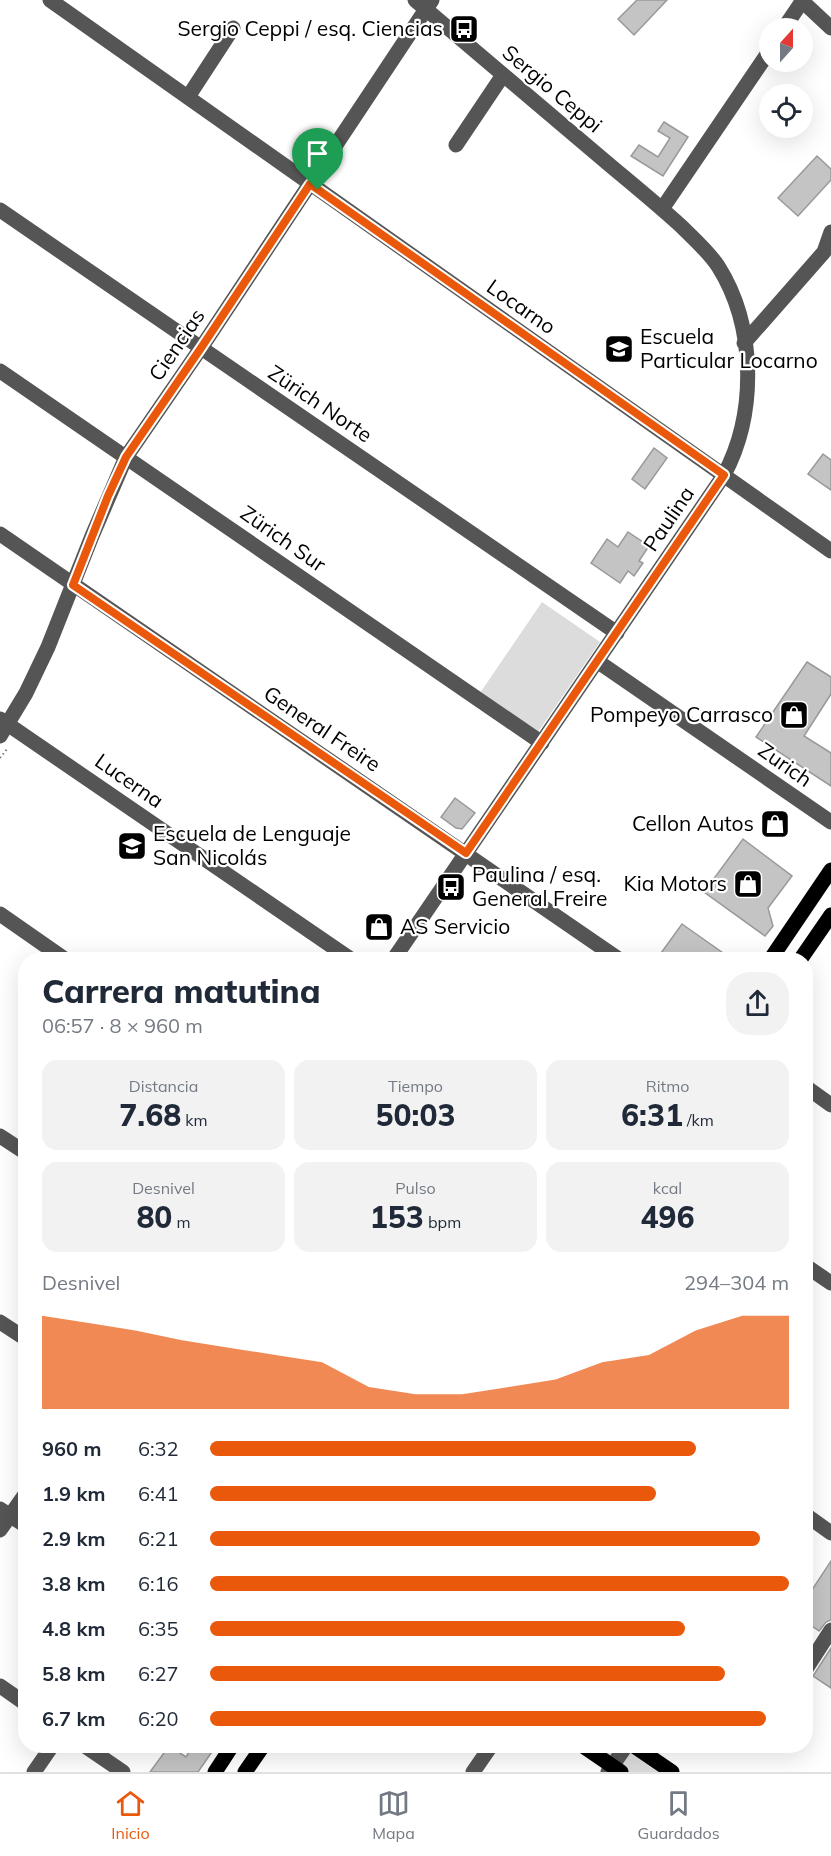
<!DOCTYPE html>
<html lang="es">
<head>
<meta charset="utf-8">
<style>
  :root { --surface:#fff; --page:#f2f2f3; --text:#1f2937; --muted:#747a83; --line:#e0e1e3; --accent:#ea580c }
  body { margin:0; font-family:Mulish,sans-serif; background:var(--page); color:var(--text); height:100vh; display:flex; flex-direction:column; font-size:22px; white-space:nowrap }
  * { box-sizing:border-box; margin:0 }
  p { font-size:20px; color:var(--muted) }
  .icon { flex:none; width:33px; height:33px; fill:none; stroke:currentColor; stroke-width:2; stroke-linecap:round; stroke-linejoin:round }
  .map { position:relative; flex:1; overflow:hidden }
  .details { position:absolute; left:18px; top:952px; width:795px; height:801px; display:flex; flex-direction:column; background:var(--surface); border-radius:24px; box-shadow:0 6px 24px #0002 }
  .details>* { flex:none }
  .needle { width:39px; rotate:21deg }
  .fabs { position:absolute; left:759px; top:18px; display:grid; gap:12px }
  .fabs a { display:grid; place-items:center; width:54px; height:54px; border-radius:50%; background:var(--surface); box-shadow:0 6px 24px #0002; font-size:30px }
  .pin { position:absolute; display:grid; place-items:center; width:51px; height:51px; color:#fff; margin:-62px -26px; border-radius:50% 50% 50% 0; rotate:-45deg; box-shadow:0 0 6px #0007 }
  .pin .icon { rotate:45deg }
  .round { display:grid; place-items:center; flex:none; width:63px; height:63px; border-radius:24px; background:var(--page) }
  .head { display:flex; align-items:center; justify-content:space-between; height:102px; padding:0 24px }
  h1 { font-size:33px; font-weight:800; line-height:45px }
  .stats { display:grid; grid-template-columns:repeat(3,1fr); gap:9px; height:102px; padding:6px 24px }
  .stats div { display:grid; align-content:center; border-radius:15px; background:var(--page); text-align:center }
  .stats b { font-size:30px; font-weight:800 }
  .stats small { font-size:16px; font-weight:400 }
  .stats p { font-size:16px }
  .chart { height:168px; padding:12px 24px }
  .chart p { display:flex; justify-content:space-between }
  .chart svg { width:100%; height:108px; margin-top:6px; fill:var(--accent); opacity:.7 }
  ul { padding:0 24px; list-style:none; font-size:20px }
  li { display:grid; grid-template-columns:96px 72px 1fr; align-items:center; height:45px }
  li i { height:15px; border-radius:8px; background:var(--accent) }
  .menu { display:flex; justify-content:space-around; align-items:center; height:84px; border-top:2px solid var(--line); background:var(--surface); font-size:16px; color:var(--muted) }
  .menu a { display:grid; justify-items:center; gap:3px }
  .menu .current { color:var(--accent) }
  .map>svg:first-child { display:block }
  .green { fill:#dcdcdc }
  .building { fill:#c4c4c4; stroke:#999; stroke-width:1.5 }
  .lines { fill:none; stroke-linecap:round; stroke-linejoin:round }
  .path { stroke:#777; stroke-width:2; stroke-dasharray:1.5 3; stroke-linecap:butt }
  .minor { stroke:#555; stroke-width:15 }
  .major { stroke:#000; stroke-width:15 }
  .route-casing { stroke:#fff; stroke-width:12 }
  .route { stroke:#ea580c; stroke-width:8 }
  .labels { text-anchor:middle; stroke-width:4.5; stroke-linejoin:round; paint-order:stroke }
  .poi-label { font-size:21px; fill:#000; stroke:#fff; text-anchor:end }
  .street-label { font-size:21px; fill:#000; stroke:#fff }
</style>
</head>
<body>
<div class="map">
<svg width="831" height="1772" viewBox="0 0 831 1772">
  <rect width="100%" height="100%" fill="#fff"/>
  <path class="green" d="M542,602l58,40 -62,90 -58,-39z
    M590,1746h30l38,26h-30z"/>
  <path class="building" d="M637,0h30l-33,35 -16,-16z
    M664,122l24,15 -25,39 -32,-20 8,-11 19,12 12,-19 -12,-7z
    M817,156l14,13v11l-33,36 -20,-18z
    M654,448l13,10 -22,31 -13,-10z
    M823,454l8,6v30l-23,-16z
    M628,532l21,14 -10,15 4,2 -9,13 -6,-5 -8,12 -29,-20 16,-24 11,8z
    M807,662l24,15v17l-27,42 27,17v33l-75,-49z
    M455,798l20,15 -13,16 -6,-1 -15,-11z
    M743,839l49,37 -24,32 5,18 -8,10 -61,-44z
    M381,924l10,7 -7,9 -10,-7z
    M682,924l51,36h-77z
    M831,1561v59l-5,2 -7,9 -13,-9v-23z
    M831,1648v40l-18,-12z
    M169,1746l17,11 7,-11h23l-18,26h-48z"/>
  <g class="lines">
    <path class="path" d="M0,758l7,-9"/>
    <path class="minor" d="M50,0l781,551
      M801,0l30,28
      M784,28l19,-28
      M188,97l45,-69
      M456,145l47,-70
      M662,209l108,-159
      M0,210l617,423
      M744,343l80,-91 7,-20
      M0,371l542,372
      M0,534l620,426
      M597,661l234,161
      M0,719l352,241
      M0,736l26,-43 22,-46 44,-111 34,-79 75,-109 231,-348
      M0,914l66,46
      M393,960l331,-485c33,-62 32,-149 -6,-209 -10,-15 -24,-27 -37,-40 -22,-20 -46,-40 -69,-59 -66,-56 -131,-111 -197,-167
      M806,1087l25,18
      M0,1136l26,17
      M806,1266l25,17
      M0,1322l26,17
      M0,1509l26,17
      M806,1515l25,18
      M0,1530l26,-37
      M806,1669l25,-39
      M0,1686l26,18
      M85,1746l38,26
      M34,1772l18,-26
      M473,1772l18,-26
      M608,1772l18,-26"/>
    <path class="major" d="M770,960l61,-90
      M800,960l31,-45
      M583,1746l38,26
      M634,1746l38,26
      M215,1772l17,-26
      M245,1772l18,-26"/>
  </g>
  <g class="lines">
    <g class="route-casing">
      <path id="route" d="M310,184l414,291 -258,378 -393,-268 35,-89 18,-39 75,-109z"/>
    </g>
    <use href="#route" class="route"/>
  </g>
  <defs>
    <g id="bus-square" transform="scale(1.5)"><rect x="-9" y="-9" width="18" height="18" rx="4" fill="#000" stroke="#fff"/><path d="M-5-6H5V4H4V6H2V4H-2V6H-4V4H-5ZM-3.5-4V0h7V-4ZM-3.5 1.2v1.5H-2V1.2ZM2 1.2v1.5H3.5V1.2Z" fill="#fff"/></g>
    <g id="school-square" transform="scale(1.5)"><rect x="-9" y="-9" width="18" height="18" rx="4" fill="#000" stroke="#fff"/><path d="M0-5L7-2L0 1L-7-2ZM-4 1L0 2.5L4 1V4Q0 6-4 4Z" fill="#fff"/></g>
    <g id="shop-square" transform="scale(1.5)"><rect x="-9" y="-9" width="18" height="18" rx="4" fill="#000" stroke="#fff"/><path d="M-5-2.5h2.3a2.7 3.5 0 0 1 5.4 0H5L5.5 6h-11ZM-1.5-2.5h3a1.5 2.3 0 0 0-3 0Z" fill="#fff"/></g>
  </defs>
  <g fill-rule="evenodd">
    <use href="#bus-square" x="464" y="29"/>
    <use href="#school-square" x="619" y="349"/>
    <use href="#shop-square" x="794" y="715"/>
    <use href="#shop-square" x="775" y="824"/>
    <use href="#school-square" x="132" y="846"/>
    <use href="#shop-square" x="748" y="884"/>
    <use href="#bus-square" x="451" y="887"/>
    <use href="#shop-square" x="379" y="927"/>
  </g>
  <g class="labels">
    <g class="poi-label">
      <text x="443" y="36">Sergio Ceppi / esq. Ciencias</text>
      <text x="640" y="344" text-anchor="start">Escuela<tspan x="640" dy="24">Particular Locarno</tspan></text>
      <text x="773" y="722">Pompeyo Carrasco</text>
      <text x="754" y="831">Cellon Autos</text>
      <text x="153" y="841" text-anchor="start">Escuela de Lenguaje<tspan x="153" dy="24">San Nicolás</tspan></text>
      <text x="472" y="882" text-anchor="start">Paulina / esq.<tspan x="472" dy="24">General Freire</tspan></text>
      <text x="727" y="891">Kia Motors</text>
      <text x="400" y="934" text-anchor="start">AS Servicio</text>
    </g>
    <g class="street-label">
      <text transform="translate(552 89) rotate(40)" y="7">Sergio Ceppi</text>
      <text transform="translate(521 307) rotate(35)" y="7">Locarno</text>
      <text transform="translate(177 345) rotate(-56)" y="7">Ciencias</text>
      <text transform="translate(320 404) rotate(34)" y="7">Zürich Norte</text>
      <text transform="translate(669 519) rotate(-56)" y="7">Paulina</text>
      <text transform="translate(283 539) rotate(35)" y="7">Zürich Sur</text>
      <text transform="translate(322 729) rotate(34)" y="7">General Freire</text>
      <text transform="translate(785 765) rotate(35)" y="7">Zurich</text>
      <text transform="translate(129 781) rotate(35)" y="7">Lucerna</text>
    </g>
  </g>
</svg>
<div class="fabs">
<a><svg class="needle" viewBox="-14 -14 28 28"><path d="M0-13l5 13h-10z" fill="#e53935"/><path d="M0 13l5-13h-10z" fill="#747a83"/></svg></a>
<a><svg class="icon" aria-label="locate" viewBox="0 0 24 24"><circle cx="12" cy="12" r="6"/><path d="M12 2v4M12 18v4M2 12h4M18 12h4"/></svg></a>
</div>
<div class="pin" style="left:318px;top:190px;background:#1e9e55"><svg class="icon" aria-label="arrive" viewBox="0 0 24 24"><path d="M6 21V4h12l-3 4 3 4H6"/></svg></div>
<section class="details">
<div class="head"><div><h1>Carrera matutina</h1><p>06:57 · 8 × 960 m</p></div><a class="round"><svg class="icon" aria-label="share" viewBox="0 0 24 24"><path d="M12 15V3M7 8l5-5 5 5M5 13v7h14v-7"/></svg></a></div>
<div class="stats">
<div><p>Distancia</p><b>7.68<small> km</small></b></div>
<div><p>Tiempo</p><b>50:03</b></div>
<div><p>Ritmo</p><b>6:31<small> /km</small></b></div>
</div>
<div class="stats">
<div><p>Desnivel</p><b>80<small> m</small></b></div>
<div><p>Pulso</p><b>153<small> bpm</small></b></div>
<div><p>kcal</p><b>496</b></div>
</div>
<div class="chart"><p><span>Desnivel</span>294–304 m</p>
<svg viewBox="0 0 160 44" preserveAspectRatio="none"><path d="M0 44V6L10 9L20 12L30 16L40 19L50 22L60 25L70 35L80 38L90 38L100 35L110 32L120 25L130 22L140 12L150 6L160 6V44z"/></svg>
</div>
<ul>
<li><b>960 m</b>6:32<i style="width:84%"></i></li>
<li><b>1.9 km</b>6:41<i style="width:77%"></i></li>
<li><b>2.9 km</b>6:21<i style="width:95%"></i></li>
<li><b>3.8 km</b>6:16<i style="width:100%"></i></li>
<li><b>4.8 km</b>6:35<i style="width:82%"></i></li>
<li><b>5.8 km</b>6:27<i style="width:89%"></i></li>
<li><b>6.7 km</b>6:20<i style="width:96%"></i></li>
</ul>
</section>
</div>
<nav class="menu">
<a class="current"><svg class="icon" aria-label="home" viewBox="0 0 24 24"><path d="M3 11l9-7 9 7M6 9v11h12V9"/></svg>Inicio</a>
<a><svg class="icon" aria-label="map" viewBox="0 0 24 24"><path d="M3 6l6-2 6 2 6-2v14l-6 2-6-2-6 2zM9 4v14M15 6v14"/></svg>Mapa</a>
<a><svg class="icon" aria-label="saved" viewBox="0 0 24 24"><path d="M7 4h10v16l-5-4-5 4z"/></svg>Guardados</a>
</nav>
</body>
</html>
